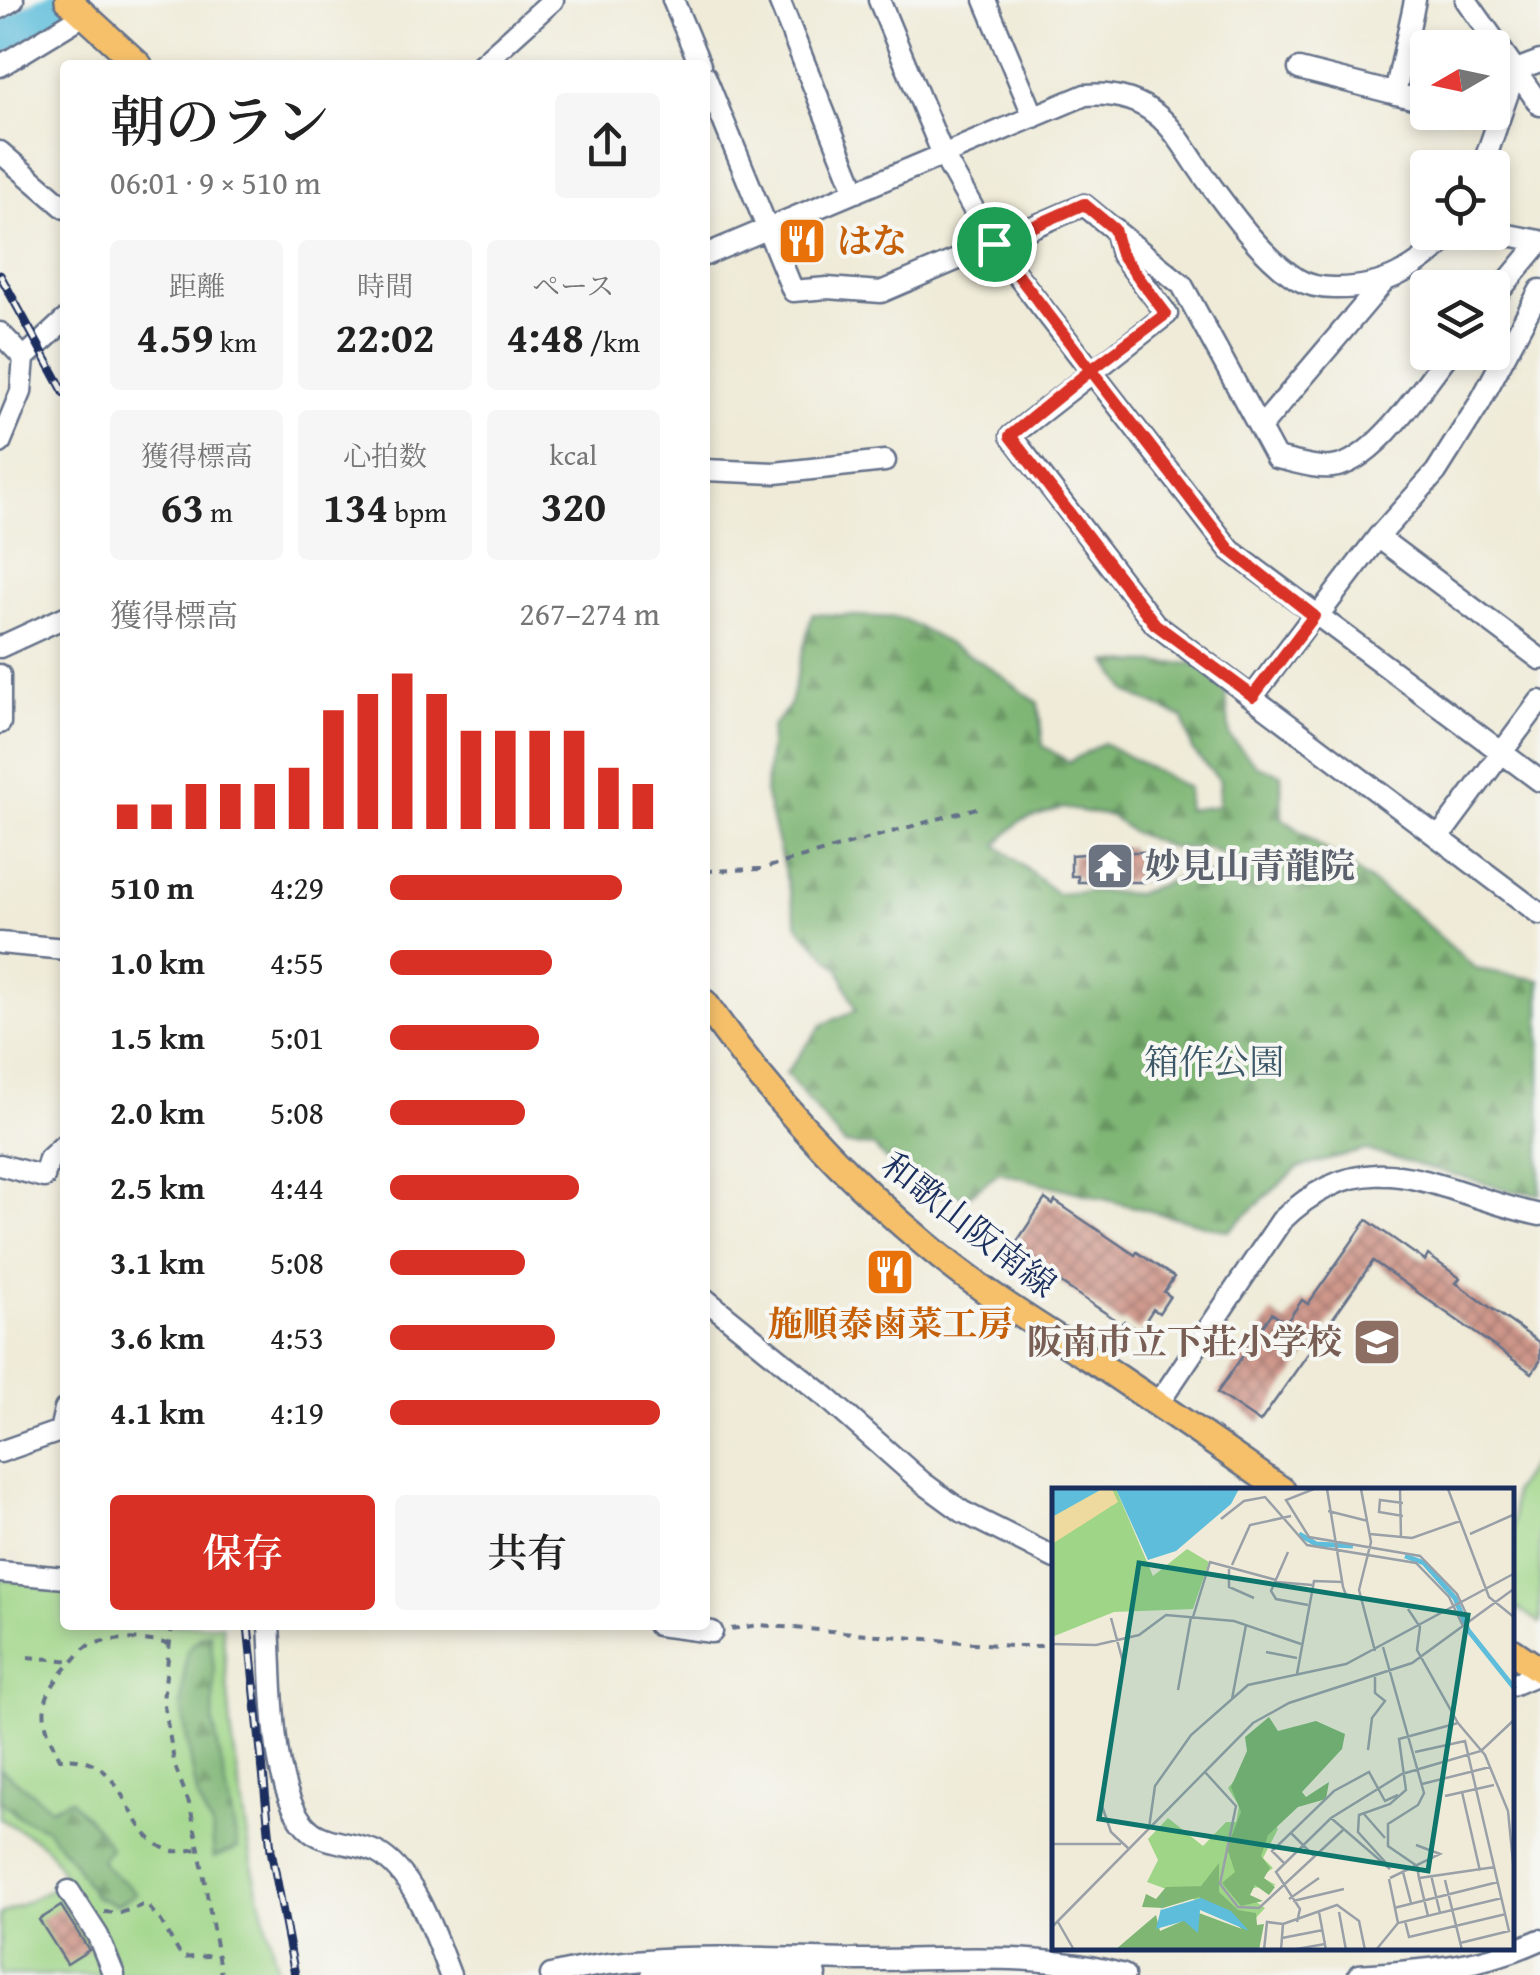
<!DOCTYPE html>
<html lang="ja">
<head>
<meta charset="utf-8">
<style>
  :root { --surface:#fff; --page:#f6f6f6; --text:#222; --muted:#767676; --accent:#d93025 }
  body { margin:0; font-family:"Gentium Book Plus","Noto Serif JP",serif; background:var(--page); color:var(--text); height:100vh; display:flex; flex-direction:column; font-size:38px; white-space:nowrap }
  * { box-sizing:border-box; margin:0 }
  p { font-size:32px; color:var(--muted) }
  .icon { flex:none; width:55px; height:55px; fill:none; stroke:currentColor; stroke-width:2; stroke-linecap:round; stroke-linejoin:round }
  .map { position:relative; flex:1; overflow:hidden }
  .sheet { position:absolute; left:60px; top:60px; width:650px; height:1570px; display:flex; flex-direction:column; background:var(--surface); border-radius:10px; box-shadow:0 5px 15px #0003 }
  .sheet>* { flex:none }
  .needle { width:65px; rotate:261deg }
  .controls { position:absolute; left:1410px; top:30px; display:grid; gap:20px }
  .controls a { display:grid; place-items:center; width:100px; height:100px; border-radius:10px; background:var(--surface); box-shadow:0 5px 15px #0003; font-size:50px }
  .pin { position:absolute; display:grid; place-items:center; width:85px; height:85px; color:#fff; margin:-42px; border:5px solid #fff; border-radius:50%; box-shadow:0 2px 10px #0007 }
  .round { display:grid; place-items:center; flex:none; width:105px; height:105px; border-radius:10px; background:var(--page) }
  .summary { display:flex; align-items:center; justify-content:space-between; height:170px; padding:0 50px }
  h1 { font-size:55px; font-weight:600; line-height:75px }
  .stats { display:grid; grid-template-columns:repeat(3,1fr); gap:15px; height:170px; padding:10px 50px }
  .stats div { display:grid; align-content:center; border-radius:10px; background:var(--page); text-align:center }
  .stats b { font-size:42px; font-weight:600 }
  .stats small { font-size:28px; font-weight:400 }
  .stats p { font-size:28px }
  .chart { height:280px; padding:20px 50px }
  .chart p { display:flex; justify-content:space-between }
  .chart svg { width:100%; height:180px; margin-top:10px; stroke:var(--accent); stroke-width:6 }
  .primary-button { display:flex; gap:20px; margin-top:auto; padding:20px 50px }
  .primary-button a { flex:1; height:115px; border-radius:10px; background:var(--accent); color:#fff; font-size:40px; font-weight:600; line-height:115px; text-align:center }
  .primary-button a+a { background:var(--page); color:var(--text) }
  ul { padding:0 50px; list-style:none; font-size:32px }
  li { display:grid; grid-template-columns:160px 120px 1fr; align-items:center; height:75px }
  li i { height:25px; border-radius:12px; background:var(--accent) }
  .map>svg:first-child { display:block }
  .green { fill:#9fd587; stroke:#5d8272; stroke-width:2.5 }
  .forest { fill:url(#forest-firs); stroke:#4d7269; stroke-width:2.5; fill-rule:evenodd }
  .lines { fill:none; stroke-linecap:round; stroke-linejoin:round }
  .river { stroke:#5dbddb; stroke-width:32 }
  .building { fill:url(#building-cross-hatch) }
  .minor-casing { stroke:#657189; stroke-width:25 }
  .major-casing { stroke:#657189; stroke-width:30 }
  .path { stroke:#657189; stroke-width:4; stroke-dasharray:8 8; stroke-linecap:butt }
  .minor { stroke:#fff; stroke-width:20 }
  .major { stroke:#f6c06b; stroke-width:25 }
  .rail-casing { stroke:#1b2f5e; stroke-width:9 }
  .rail { stroke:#f6f6f2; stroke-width:5; stroke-dasharray:15; stroke-linecap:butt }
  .route-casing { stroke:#fff; stroke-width:20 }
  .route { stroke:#d93025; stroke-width:12 }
  .labels { text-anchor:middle; stroke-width:8; stroke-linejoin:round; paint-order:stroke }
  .food-label { font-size:35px; font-weight:bold; fill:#c56008; stroke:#f6f6f2; text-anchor:start }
  .worship-label { font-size:35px; font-weight:bold; fill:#5b616d; stroke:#f6f6f2; text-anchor:start }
  .park-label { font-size:35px; fill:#3c5868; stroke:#f6f6f2 }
  .street-label { font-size:35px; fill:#1b2f5e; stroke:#f6f6f2 }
  .education-label { font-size:35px; font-weight:bold; fill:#785e54; stroke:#f6f6f2; text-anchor:end }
  .inset-river { fill:none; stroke:#5dbddb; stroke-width:5 }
  .inset-road { fill:none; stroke:#9aa0a7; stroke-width:2.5 }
  .view { fill:#0f766e; fill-opacity:0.15; stroke:#0f766e; stroke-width:5 }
  .inset-edge { fill:none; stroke:#1b2f5e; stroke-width:5 }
</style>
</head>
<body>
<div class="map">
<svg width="1540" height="1975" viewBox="0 0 1540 1975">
  <defs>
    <pattern id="forest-firs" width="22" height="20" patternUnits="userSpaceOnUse" patternTransform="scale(2.5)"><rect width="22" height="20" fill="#7fb674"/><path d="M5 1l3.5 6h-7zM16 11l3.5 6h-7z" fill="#679462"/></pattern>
    <pattern id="building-cross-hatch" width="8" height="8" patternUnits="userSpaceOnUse" patternTransform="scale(2.5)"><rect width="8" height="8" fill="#cf978a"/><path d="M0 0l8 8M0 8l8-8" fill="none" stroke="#a77c74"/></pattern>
  </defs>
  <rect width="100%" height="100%" fill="#f6f6f2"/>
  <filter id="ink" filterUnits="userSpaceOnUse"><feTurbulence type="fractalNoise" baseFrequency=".01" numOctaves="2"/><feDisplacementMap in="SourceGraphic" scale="20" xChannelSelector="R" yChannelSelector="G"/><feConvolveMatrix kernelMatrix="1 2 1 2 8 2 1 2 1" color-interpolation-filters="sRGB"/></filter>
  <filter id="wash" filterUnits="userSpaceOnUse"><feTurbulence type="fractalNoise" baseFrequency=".0048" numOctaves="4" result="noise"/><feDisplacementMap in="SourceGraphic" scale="40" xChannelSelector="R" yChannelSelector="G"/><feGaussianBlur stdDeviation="2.25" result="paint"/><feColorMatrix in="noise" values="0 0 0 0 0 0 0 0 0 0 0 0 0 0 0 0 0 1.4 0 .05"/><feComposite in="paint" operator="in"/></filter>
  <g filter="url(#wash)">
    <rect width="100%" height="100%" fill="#efebd8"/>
    <path class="green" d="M1540,1452v171l-27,-18v-113z
      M0,1579l65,7v39h157l10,112 21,132 26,106h-279v-60l66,-33c-21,-48 -27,-37 -66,-64z"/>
    <path class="forest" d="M812,614l90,4 86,48 50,37 5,43 26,16 34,-19 85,45 -1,22 31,-4 2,-25 -27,-30 -10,-33 -56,-26 -19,-30 102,2 16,31 4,42 27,29 24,8 1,44 128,92 66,59 64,11v214l-28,-3 -147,-41 -67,18 -70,63 -229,-59 -29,23 -49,1 -47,-49 -30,-3 -58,-71 36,-48 34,-15 -17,-41 -41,-43 -33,-134 7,-65 17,-20zM1062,808l48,8 22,16 40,16h36l20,9 -17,17 -33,4 -42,16 -41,-3 -38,3 -60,-49 23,-24z
      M210,1633l4,37 -1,51 25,127 -24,10 -2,-30 -14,-27 -17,-96 6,-55 14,-14z
      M0,1768l51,40 19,-9c14,18 31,28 40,49l-9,12c9,16 24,19 35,34l-20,11 -22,-9 -21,-34 -26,-33 -30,-13 -17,-17z"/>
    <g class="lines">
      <path class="river" d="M0,39l67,-39"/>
    </g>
    <g id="blocks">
      <path class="building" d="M1112,847h18v5h20v25h-6v5h-66v-6h-7v-21l41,-3z
        M1045,1199l8,6 2,-4 80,54 2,-3 37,25 -10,15 6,4 -11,17 -6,-4 -14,22 -15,-10 -2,3 -103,-69 3,-3 -8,-6z
        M1367,1220l58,41 3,-6 32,23 -4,5 84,60v18l-8,12 -159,-112 -113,161 -43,-29 55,-80 14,10 16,-23 6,4z
        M61,1906l28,44 -22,14 -28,-44z"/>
    </g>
  </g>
  <g filter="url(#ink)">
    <use href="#blocks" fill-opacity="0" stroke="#657189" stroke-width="2.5"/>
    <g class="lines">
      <g class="minor-casing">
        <path id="minor" d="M673,0l27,65
          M779,0l77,192
          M879,0l64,155 50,89 237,306 310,231
          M985,0l49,117
          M1466,0l74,105
          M0,8l13,-8
          M481,65l72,-65
          M0,66l84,-51
          M1299,69l129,33
          M705,76l88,215 34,-3 54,4 203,-87 98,80 94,173c17,3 39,11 56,9 43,-4 91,-82 118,-115
          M1395,94l20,-94
          M0,152l65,56
          M1482,168l34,-98 24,-9
          M1115,229l6,25 46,60 -156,122 144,188 385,290
          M1492,232l48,9
          M705,255l380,-160c26,-2 51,3 72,20 19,15 33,42 47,61 26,35 56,79 93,103 10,6 25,9 37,9 53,1 84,-21 121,-56
          M1492,300l48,-58
          M0,333l24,25 -3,34 -21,51
          M24,358l41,-38
          M1260,428l122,-144
          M705,470l70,3 110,-12
          M1378,537l162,122
          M1317,617l61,-80 58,-65 43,-68 61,-114
          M0,647l65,-30
          M0,675v48
          M1253,696l61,-81
          M1439,837l101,-136
          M0,943l65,6
          M0,1165l44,12 5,-18 16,-15
          M705,1299l121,98 96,85 41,30 92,46
          M1158,1404l123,-183c90,-88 158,-27 259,-6
          M0,1452l60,-21 5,-22
          M0,1572l65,6
          M269,1625c4,53 -1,171 42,206 17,13 46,12 65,21 39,20 59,85 74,123
          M658,1625l54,7
          M1512,1685l28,-12
          M69,1891l29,45 16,39
          M551,1975c101,-26 210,-16 313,-15 85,0 177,-9 260,15
          M652,1975h164
          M1359,1975c67,-5 119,-7 181,-35"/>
      </g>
      <g class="major-casing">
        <path id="major" d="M68,0l71,65
          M705,1003c62,90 136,170 220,241 54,46 115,83 175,121 61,41 122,83 182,125
          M1512,1651l28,19"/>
      </g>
      <path class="path" d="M705,871l56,-2 219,-62
        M172,1625l-9,75 12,66 15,40 9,43 22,126
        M731,1629l28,-4 251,21h45
        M169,1644c-25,-5 -54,-8 -79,1 -8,3 -11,10 -17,16 -35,36 -36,54 -13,98 68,-8 61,73 108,91 8,3 22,0 31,-1
        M28,1657l45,4
        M104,1912l16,1 26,-9 15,17 21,37 36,-3"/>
      <use href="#minor" class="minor"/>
      <use href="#major" class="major"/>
      <g class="rail-casing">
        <path id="rail" d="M0,275l65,119
          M248,1625l23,225 24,125"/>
      </g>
      <use href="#rail" class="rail"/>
    </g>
  </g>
  <g class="lines" filter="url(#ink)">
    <g class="route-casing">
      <path id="route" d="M994,244l97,126 -81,66 145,188 98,72 61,-80 -84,-66 -139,-180 75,-56 -45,-60 -7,-25 -30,-25 -90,40"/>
    </g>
    <use href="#route" class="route"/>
  </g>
  <defs>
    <g id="restaurant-square" transform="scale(2.5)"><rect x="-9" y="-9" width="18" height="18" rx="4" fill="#e8710a" stroke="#f6f6f2"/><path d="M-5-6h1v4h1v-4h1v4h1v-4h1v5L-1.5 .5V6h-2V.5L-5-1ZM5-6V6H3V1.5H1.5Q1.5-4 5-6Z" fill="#fff"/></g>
    <g id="temple-square" transform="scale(2.5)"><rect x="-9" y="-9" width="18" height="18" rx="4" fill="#6b7280" stroke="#f6f6f2"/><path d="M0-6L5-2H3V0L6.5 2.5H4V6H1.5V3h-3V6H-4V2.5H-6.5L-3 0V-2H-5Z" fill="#fff"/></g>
    <g id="school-square" transform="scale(2.5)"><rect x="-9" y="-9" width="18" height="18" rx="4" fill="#8d6e63" stroke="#f6f6f2"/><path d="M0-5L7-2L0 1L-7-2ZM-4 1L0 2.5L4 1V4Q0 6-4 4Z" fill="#fff"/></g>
  </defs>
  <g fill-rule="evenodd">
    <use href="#restaurant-square" x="802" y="241"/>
    <use href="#temple-square" x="1110" y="866"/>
    <use href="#restaurant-square" x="890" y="1272"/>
    <use href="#school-square" x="1377" y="1342"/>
  </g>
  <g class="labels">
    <g class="food-label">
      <text x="837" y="253">はな</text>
      <text x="890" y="1336" text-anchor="middle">施順泰鹵菜工房</text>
    </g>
    <g class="worship-label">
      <text x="1145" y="878">妙見山青龍院</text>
    </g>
    <g class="park-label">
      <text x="1214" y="1074">箱作公園</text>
    </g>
    <g class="street-label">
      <text transform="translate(969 1225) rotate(38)" y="12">和歌山阪南線</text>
    </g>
    <g class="education-label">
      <text x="1342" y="1354">阪南市立下荘小学校</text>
    </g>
  </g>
  <g transform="translate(1052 1488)">
    <rect width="462" height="462" fill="#efebd8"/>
    <path d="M50,1h14l37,87 34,-27 22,13 -16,47 -79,3 -62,25v-120zM186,288l40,53 -15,29 10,10 -12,9 15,8 -23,3 -5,8 17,12 -12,13 -106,-39 11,-22 -10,-21 20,-21 35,28 23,-24h10l3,-16 -11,-18z" fill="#9fd587"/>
    <path d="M217,229l9,14 38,-10 29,13 -3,15 -40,43 4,5 23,-15 -3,17 -28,8 -30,28 -7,21 9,12 -6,10 11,9 -6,8 -14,-10 -5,10 13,6 -22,5 -19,-23 13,-11 -8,-24 14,-36 -10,-25 16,-36 -2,-14zM167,375v29l19,18 18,3 1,12 7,-1 -5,26h-144l41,-35 4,16 25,-11 8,5 6,-12 43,16 -43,-32 -36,11 -21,-1 4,-13 10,5 10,-12 35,-1z" fill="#7fb674"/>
    <path d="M50,1h10l6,13 -66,42v-27z" fill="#eeda9e"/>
    <path d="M0,1h50l-50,28zM64,1h123l-8,15 -55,47 -28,9zM113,404l-4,18 40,-12 30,13 18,20 -49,-21 -2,23 -14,-12 -28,8z" fill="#5dbddb"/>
    <path class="inset-river" d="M247,46l17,10 37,2M353,68l19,7 31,35 13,32 47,59"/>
    <path class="inset-road" d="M262,1l-28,11 23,37 111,19 37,38 12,26M275,1l16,98 3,8 14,2M309,1l10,53 -12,48 16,61M348,1l1,48M396,1l41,108 26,21M276,23l40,10M351,28l-24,-4 1,-12 23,3M169,31l23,-18 21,-4 42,48 109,18 33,34 14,29M318,46l42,4 48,-17M418,46l45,-20M236,64l-17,39 5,8 32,6M180,77l18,-40 41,-9M177,78v21l25,11M224,94l36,3M356,121l12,18 -3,23 41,73 27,32 23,56 7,72M141,129l17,-55 66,18M59,130l12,44 -21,144 9,26 18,17M0,156l44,1 43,-10 27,-20 68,6 67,23M331,159l41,146 -6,12 -30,19v22l29,20 2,12 76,-11M214,164l31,6M245,186l17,-93 29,1M126,202l13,-73M180,211l14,-74M316,262l4,-32 13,-17 -10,-8v-16M363,264l50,-11 11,48 33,142 -49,12M152,283l32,35 -16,78 18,23 21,1 84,-78M370,296l68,-17M410,304l18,79M393,308l49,-11M312,326l21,24M279,330l59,51M97,340l6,-42 36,-51 57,-50 98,-21 169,-91M239,345l24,24M0,356h69M233,376l-13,-13 62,-60 35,-19 16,29 13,-6M336,377l-30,-33 1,-17 31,-11 16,-14 -7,-51 59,-16M351,384l8,31M379,387l9,38M338,390l50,-24 -24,-9M367,390l9,38M337,391l9,44M393,392l17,70M237,411l30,-21M241,413l51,-12M342,420l104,-26M267,424l7,38M287,424l7,38M353,433l4,16 97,-23M6,434l16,28M245,434l3,-13 -24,-37 55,-54 71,-44 79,-23 34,-32M0,439l201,-204 36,-20 123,-40 103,-75M230,450l41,-8M212,462l3,-28 16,2M229,462l2,-26 54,-19 22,16 6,29M239,462l34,-6M324,462l22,-27 104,-25"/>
    <path class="view" d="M87,75l329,52 -40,256 -329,-52z"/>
    <rect width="462" height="462" class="inset-edge"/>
  </g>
</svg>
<div class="controls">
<a><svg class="needle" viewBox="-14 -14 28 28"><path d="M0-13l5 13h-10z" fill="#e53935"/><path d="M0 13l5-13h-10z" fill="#767676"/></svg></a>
<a><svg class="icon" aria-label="locate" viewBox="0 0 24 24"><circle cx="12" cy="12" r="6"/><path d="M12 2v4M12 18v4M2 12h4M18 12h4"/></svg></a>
<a><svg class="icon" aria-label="layers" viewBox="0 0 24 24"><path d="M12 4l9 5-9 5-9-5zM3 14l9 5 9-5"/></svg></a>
</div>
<div class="pin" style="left:994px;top:244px;background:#1e9e55"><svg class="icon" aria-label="arrive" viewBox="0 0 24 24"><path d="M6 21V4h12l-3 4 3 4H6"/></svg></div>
<section class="sheet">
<div class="summary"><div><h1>朝のラン</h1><p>06:01 · 9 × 510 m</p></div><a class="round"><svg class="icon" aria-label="share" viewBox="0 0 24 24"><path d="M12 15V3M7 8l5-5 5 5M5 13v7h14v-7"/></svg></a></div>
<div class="stats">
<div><p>距離</p><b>4.59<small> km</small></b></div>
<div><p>時間</p><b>22:02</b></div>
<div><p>ペース</p><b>4:48<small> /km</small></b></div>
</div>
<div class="stats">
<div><p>獲得標高</p><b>63<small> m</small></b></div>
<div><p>心拍数</p><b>134<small> bpm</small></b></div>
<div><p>kcal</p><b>320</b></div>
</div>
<div class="chart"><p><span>獲得標高</span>267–274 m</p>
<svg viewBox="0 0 160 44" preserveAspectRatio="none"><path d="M5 44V38M15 44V38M25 44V33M35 44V33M45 44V33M55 44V29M65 44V15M75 44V11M85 44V6M95 44V11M105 44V20M115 44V20M125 44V20M135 44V20M145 44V29M155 44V33"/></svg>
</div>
<ul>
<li><b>510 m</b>4:29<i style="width:86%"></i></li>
<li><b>1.0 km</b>4:55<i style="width:60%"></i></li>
<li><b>1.5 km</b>5:01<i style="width:55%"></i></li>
<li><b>2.0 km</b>5:08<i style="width:50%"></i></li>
<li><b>2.5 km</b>4:44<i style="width:70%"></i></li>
<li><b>3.1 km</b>5:08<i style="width:50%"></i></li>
<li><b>3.6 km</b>4:53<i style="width:61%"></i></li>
<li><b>4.1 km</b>4:19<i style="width:100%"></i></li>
</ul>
<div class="primary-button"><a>保存</a><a>共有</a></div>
</section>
</div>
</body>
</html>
